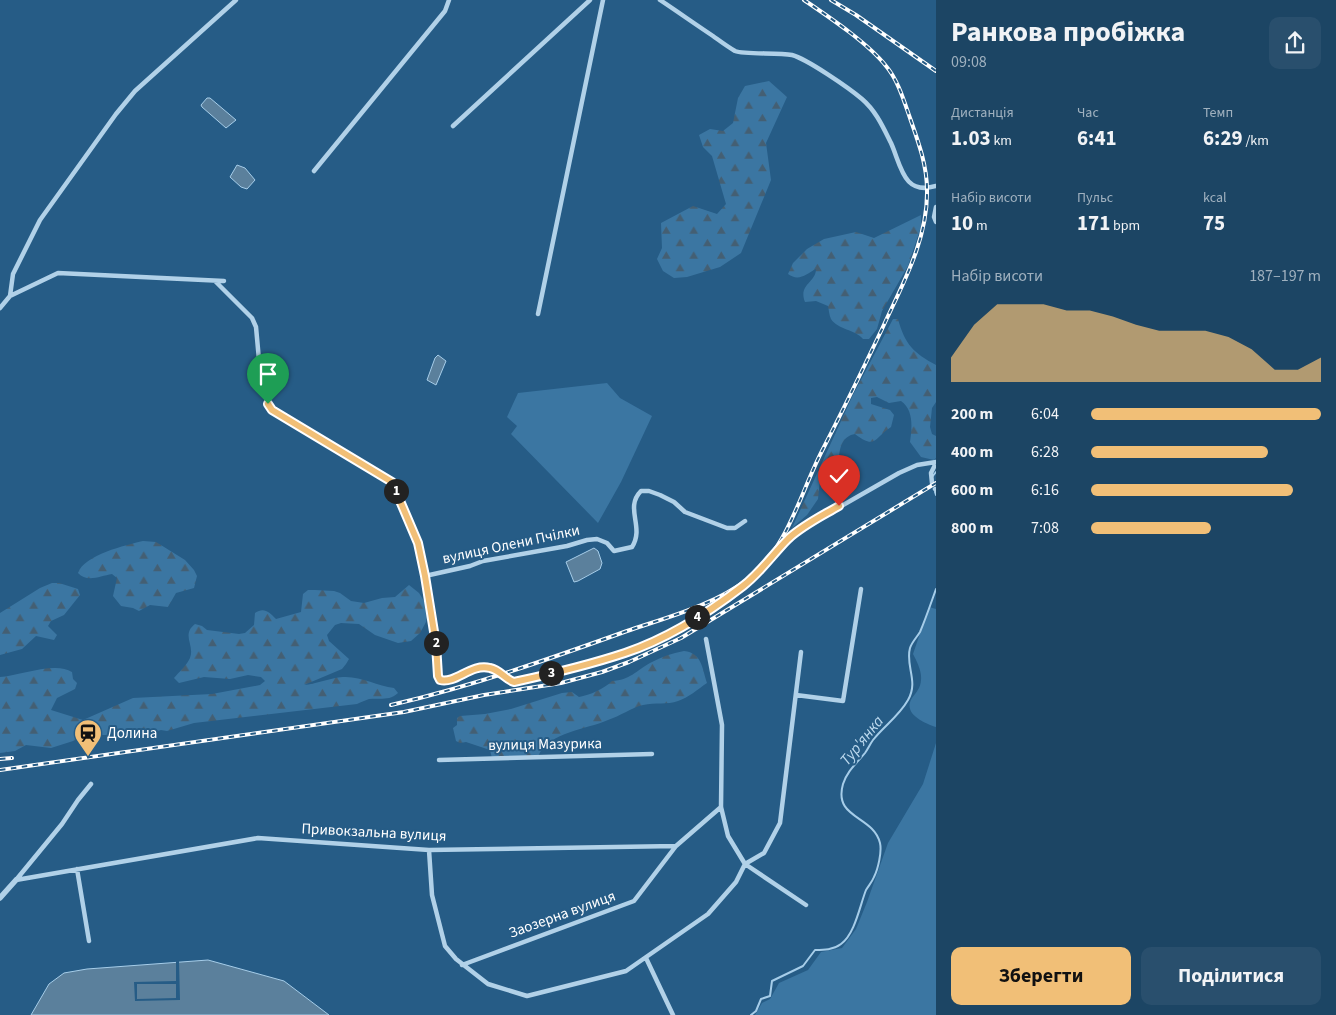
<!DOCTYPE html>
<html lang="uk">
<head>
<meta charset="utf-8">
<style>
  :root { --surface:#1c4564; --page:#294f6d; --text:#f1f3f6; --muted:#a0b1bf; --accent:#f1bf77 }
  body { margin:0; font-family:"Source Sans 3",sans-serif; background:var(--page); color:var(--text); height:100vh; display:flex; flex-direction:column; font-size:19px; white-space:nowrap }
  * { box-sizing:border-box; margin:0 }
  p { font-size:16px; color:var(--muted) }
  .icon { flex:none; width:28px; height:28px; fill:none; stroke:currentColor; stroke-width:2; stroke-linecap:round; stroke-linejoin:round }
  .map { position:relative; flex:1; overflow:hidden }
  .details { display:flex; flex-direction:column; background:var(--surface); width:400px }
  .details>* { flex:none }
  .pin { position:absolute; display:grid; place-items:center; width:42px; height:42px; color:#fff; margin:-51px -21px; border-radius:50% 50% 50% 0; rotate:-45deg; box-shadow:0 0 5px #0007 }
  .pin .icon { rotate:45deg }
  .km { position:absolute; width:25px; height:25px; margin:-12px; border-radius:50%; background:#222; color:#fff; font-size:14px; line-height:25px; text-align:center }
  .round { display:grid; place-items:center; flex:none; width:52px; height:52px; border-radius:10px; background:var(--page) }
  .headline { display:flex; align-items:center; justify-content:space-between; height:85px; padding:0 15px }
  h1 { font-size:28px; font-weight:700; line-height:38px }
  .stats { display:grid; grid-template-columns:repeat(3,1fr); gap:8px; height:85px; padding:5px 15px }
  .stats div { display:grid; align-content:center }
  .stats b { font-size:21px; font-weight:700 }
  .stats small { font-size:14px; font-weight:400 }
  .stats p { font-size:14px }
  .chart { height:140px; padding:10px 15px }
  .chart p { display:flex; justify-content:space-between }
  .chart svg { width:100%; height:90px; margin-top:5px; fill:var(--accent); opacity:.7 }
  .action { display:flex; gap:10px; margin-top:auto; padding:10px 15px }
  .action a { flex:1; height:58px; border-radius:10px; background:var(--accent); color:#111; font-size:20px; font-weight:700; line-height:58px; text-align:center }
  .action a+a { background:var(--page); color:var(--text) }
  ul { padding:0 15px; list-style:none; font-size:16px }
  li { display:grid; grid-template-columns:80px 60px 1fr; align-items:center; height:38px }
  li i { height:12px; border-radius:6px; background:var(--accent) }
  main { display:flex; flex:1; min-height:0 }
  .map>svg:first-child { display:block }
  .green { fill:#3b76a2 }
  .forest { fill:url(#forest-firs) }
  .water { fill:#5b809c; stroke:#a6cde9 }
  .pier { fill:#265c86; fill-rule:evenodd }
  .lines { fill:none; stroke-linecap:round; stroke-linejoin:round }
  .stream { stroke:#a6cde9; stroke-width:2 }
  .minor { stroke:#b1d1e8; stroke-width:4.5 }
  .tertiary { stroke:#b1d1e8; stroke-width:5.5 }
  .rail-casing { stroke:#fff; stroke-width:4 }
  .rail { stroke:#265c86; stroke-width:2; stroke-dasharray:5.5; stroke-linecap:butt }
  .route-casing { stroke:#fff; stroke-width:10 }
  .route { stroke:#f1bf77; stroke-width:6 }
  .labels { text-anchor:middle; stroke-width:4; stroke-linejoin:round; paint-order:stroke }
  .street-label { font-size:15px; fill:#fff; stroke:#265c86 }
  .poi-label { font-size:15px; fill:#fff; stroke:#265c86; text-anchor:start }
  .water-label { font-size:16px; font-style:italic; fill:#bddaef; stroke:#265c86 }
</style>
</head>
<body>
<main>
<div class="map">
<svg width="936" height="1015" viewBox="0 0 936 1015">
  <defs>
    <pattern id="forest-firs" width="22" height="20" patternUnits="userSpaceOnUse" patternTransform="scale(1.25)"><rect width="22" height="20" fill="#3b76a2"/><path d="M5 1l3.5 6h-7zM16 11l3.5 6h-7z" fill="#445f73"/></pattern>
  </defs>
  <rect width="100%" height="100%" fill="#265c86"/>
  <path class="green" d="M607,383l13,15 32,18 -31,66 -23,41 -87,-89 6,-8 -10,-9 11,-24z
    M929,607l7,2v118c-11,-4 -34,-13 -24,-29 4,-5 9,-11 9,-18 1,-9 -4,-18 -8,-26z
    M936,743v272h-181l7,-12 8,-4 9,-16 29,-13 13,-18 21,-4 14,-19 11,-27 21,-59 35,-59z"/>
  <path class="forest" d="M769,81l18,16 -21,46 5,37 -30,73 -21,14 -33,10 -13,1 -11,-7 -6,-12 5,-11 -1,-25 32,-17 24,8 9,-10 -14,-48 -9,-9 -4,-12 11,-6 13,2 10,-8 5,-25 7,-12z
    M921,215v12l-13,39 -26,45 -5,18 -8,10h-6c-8,-10 -25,-9 -32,-20 -2,-4 -2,-9 -3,-13l-12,-5 -11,1c-7,-18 11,-19 11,-33 -10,5 -17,13 -28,5l5,-11 14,-14 17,-10 32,-7 18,6z
    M893,319h5c7,26 16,34 38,46v37l-4,6 -2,19 2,7 4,2v22l-2,2 -13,-3 -11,-15c2,-14 4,-32 -9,-41l-12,2 -12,-6 -6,1v6l19,6 4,5 -3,12c-17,11 -15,23 -36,7 -12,2 -15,12 -16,23l-11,6 -8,17 -2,19 -11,16 -15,13 61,-133z
    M143,541l13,1 29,18 9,10 3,6 -3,12 -18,5 -8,14 -18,-2 -11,6 -6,-3 -12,-2 -8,-10 4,-18 -5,-4c-12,2 -25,9 -34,-1 6,-18 48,-28 65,-32z
    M52,583h7l19,6 2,6 -16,20 -13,6 -3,5 9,9 -3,5 -18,-4 -14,13 -22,6v-42l40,-25z
    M409,585l10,8 10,16 -3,13 -6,11 -9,8 -13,2 -23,-8 -16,-11 -18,-1 -6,2 -8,10 2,6 20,18 -3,5 -4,5 -38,16c12,-1 26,-7 39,-8 18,-1 34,9 51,11l4,5c-9,8 -17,5 -29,6 -3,1 -8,3 -12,5l-163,19 -27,8 -6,-1 -18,5h-51l-41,13 -25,-3 -11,6 -15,2v-76c19,-1 55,-16 72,-5l1,7 4,4 -2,6 -18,9 -6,12 32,10 50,-22 79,-4 48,-9 5,-4 -4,-4 -13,-2 -18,4 -26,-2 -25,6 -5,-5c5,-6 13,-13 16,-20 5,-13 -9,-23 5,-34l7,2 5,4 32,4 6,-1 9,-8 1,-12c9,-6 14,-1 21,6l25,-7 2,-18 5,-4h7l19,1 6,2 11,8 13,2 18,-5 13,-1z
    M684,651c18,2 18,17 23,32 -9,6 -19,15 -29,18 -11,4 -23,1 -35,4 -12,3 -23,11 -35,15 -23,10 -57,11 -70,36l-46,2 -2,-8 -24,-8 -6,1 -4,-2 -3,-13 4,-3v-7l3,-2 25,-2 26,-5 51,-16 10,-1 7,5c11,-2 25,-8 33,-16 18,-1 24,-10 38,-18 11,-6 22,-10 34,-12z"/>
  <path class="water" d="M207,98h3l26,22 -10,8 -24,-21 -1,-2z
    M237,165l8,3 10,12 -8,9 -6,-2 -11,-10z
    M438,355l8,6 -10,24 -9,-5 8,-22z
    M594,548l4,3 4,12 -2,6 -22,12 -4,1 -8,-20z
    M208,960l76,21 45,34h-298l18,-31 15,-11 23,-4z"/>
  <path class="pier" d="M176,960h3l1,40 -45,1 -1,-19 42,-1zM137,984h39v14l-39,1z"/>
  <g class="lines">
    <path class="stream" d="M932,477l4,-5
      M935,492l1,3
      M751,1015l5,-4 5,-12 9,-3 2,-15 31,-15 12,-16c9,0 18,0 26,-6 14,-10 19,-39 25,-54 3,-5 6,-8 8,-13 4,-8 8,-25 6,-34 -7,-28 -47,-24 -37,-59 4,-13 14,-21 22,-31 3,-4 5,-9 8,-13 11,-14 26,-24 35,-40 11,-19 -3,-34 2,-52 2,-6 7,-11 10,-16 6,-14 11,-29 16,-43"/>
    <path class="minor" d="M660,0c18,12 35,24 53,36 7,5 15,11 22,15 10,4 43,1 57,4 15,4 57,33 70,44 14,12 21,28 29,44 10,22 12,53 45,43
      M453,126l137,-126
      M314,171l131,-160 4,-11
      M936,207l-2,10 2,5
      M216,282l36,36 4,9 4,44 8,33 4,6 120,72 25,61 8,33 15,104c17,4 31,-17 50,-12 10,2 14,11 24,14 37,-8 75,-17 110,-29 43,-14 83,-40 119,-67 22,-17 38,-41 60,-58l96,-55 18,-8 19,-3
      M10,296l3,-22 27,-54 76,-106 19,-23 101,-91
      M0,308l10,-12 48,-23 166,8
      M538,314l65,-314
      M932,483l-1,-10 5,-10
      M935,489l1,1
      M425,576l45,-10 13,-5 84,-15 20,-6 10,-1 10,4 7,8 18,-4c13,-20 -8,-39 9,-56h8l11,4 14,7 11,10 42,16h8l10,-7
      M706,639l16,86 -1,82 7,29 17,28 61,41
      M796,695l47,6 18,-112
      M439,760l213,-6
      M429,850l3,45 13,51 11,13 32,25 39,12 99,-25 82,-57 28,-32 9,-18
      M745,864l19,-11 16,-30 21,-171
      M77,869l12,72
      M16,880l242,-42 171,12 247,-4 45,-39
      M16,880l46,-56 16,-24 13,-16
      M646,958l27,57
      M462,965l172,-64 42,-55"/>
    <path class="tertiary" d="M0,898l16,-18"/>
    <g class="rail-casing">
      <path id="rail" d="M831,0l25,15 80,56
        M391,705c82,-19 158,-46 236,-74 41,-14 87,-26 121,-52 41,-32 52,-87 76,-132 20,-39 39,-78 58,-118 20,-44 46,-89 45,-139 0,-25 -9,-49 -17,-72 -6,-17 -12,-38 -24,-52 -18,-23 -57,-49 -82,-66
        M0,759l12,-1
        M0,770l404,-58 80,-17 77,-12 41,-11 27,-10 52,-24 255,-155"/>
    </g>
    <use href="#rail" class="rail"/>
  </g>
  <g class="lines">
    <g class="route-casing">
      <path id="route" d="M268,404l4,6 120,72 26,61 7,33 11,68 2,32 2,4c16,4 31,-17 50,-12 10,2 15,11 24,14 37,-8 75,-17 111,-29 42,-14 83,-40 118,-67 18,-14 30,-32 45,-47 15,-14 34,-23 51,-33"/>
    </g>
    <use href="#route" class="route"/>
  </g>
  <defs>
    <g id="station-pin" transform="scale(1.4375)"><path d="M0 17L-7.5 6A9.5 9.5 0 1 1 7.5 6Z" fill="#f1bf77" stroke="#265c86"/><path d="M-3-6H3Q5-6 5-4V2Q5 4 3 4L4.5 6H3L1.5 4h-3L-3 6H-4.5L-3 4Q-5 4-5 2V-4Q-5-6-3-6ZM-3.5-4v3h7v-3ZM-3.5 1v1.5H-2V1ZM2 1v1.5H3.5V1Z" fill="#111"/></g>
  </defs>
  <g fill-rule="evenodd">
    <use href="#station-pin" x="88" y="733"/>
  </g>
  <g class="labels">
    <g class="street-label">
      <text transform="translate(511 544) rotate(-12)" y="5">вулиця Олени Пчілки</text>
      <text transform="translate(545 744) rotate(-1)" y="5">вулиця Мазурика</text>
      <text transform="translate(374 832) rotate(3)" y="5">Привокзальна вулиця</text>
      <text transform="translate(562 914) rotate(-20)" y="5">Заозерна вулиця</text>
    </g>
    <g class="poi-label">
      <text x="107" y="738">Долина</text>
    </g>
    <g class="water-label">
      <text transform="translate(861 740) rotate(-51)" y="6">Тур'янка</text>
    </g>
  </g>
</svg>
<div class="pin" style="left:268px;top:404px;background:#1e9e55"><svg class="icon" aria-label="arrive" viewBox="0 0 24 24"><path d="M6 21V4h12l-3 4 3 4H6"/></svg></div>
<div class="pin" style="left:839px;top:506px;background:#d93025"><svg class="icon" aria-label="check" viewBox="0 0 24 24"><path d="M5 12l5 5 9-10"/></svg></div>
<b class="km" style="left:396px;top:491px">1</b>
<b class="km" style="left:436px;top:643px">2</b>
<b class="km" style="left:551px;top:673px">3</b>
<b class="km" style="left:697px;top:617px">4</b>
</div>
<section class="details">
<div class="headline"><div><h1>Ранкова пробіжка</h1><p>09:08</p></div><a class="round"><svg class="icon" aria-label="share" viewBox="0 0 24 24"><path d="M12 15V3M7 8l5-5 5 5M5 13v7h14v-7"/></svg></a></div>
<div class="stats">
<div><p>Дистанція</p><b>1.03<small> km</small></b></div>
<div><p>Час</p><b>6:41</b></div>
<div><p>Темп</p><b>6:29<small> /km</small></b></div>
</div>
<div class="stats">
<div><p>Набір висоти</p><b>10<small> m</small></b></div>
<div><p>Пульс</p><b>171<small> bpm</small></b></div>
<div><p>kcal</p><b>75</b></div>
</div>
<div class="chart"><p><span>Набір висоти</span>187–197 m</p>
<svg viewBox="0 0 160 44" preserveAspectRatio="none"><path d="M0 44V32L10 16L20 6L30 6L40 6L50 9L60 9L70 12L80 16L90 19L100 19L110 19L120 22L130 28L140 38L150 38L160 32V44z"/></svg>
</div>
<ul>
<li><b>200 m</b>6:04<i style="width:100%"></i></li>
<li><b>400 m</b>6:28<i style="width:77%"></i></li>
<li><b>600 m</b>6:16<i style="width:88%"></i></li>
<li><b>800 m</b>7:08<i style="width:52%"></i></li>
</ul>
<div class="action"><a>Зберегти</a><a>Поділитися</a></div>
</section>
</main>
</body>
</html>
